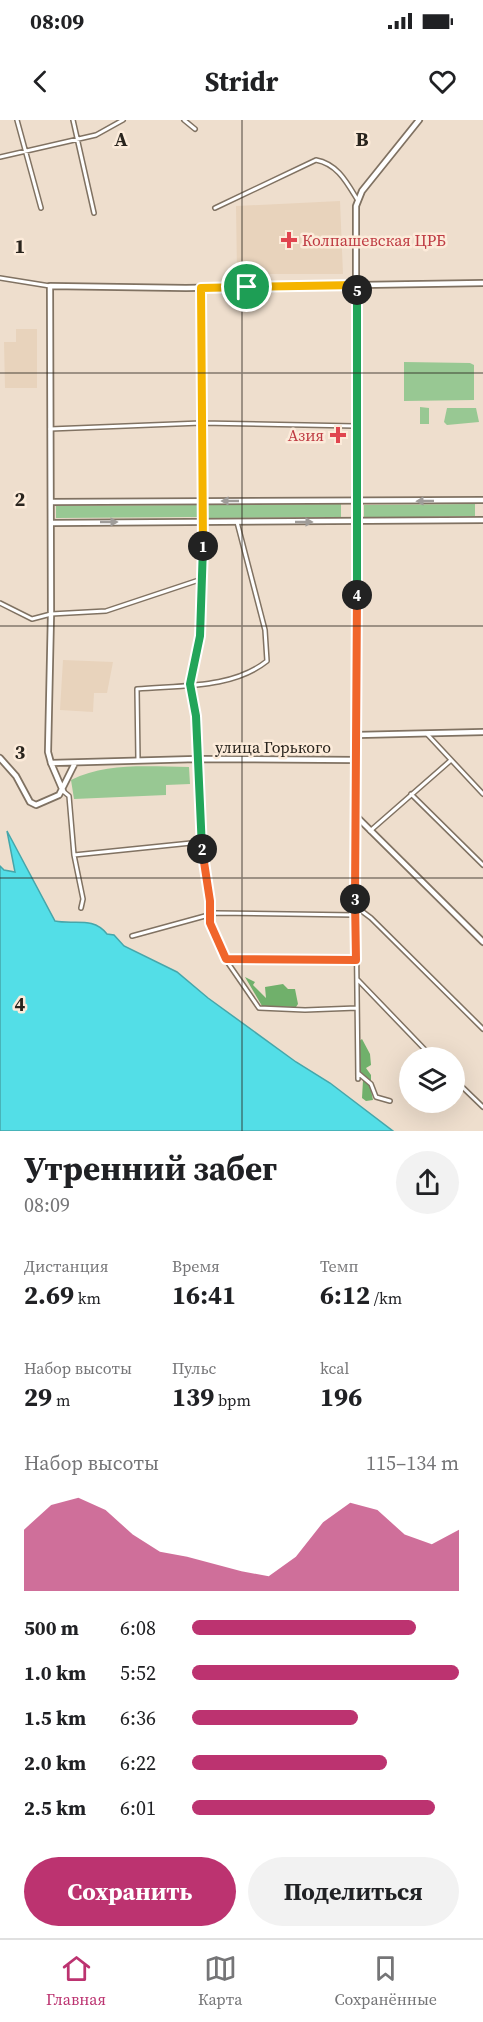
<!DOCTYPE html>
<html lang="ru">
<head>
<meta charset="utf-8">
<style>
  :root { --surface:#fff; --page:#f2f2f2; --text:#202124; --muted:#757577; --line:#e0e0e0; --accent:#bc3370 }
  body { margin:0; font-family:"Source Serif 4",serif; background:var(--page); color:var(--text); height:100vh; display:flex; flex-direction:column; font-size:22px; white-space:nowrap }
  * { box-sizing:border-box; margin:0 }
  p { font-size:20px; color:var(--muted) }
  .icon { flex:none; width:33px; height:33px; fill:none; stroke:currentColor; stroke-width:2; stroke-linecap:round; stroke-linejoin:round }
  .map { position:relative; height:1011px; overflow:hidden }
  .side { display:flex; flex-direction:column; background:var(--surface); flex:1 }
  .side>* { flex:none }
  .fabs { position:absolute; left:399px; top:927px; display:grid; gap:12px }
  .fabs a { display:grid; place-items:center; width:66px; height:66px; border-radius:50%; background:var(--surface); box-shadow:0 6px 24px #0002; font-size:30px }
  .pin { position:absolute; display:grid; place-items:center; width:51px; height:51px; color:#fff; margin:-26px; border:3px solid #fff; border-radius:50%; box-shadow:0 2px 6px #0007 }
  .km { position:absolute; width:30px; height:30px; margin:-15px; border-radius:50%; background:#222; color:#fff; font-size:16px; line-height:30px; text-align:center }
  .round { display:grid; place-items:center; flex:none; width:63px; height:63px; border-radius:32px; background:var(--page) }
  .overview { display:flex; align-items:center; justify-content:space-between; height:102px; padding:0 24px }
  h1 { font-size:33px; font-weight:700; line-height:45px }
  .stats { display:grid; grid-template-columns:repeat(3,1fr); gap:9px; height:102px; padding:6px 24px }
  .stats div { display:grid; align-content:center }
  .stats b { font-size:26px; font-weight:700 }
  .stats small { font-size:16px; font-weight:400 }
  .stats p { font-size:16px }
  .chart { height:168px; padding:12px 24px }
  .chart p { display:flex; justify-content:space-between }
  .chart svg { width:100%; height:108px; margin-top:6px; fill:var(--accent); opacity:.7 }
  .button { display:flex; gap:12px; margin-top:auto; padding:12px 24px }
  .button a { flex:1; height:69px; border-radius:36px; background:var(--accent); color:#fff; font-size:24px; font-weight:700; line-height:69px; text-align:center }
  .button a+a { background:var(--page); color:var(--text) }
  ul { padding:0 24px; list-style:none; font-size:20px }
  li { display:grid; grid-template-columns:96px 72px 1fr; align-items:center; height:45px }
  li i { height:15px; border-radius:8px; background:var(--accent) }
  .status { display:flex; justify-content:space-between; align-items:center; height:42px; padding:0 30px; background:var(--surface); direction:ltr }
  .status svg { height:16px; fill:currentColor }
  header { display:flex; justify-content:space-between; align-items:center; height:78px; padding:0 24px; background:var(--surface); font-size:27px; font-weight:700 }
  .tab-bar { display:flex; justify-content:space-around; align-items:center; height:84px; border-top:2px solid var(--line); background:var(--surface); font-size:16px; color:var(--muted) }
  .tab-bar a { display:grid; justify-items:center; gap:3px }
  .tab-bar .current { color:var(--accent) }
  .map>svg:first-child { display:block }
  .built { fill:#e8d3bc }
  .green { fill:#98c893 }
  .forest { fill:#70b06b }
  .water { fill:#53dee7; stroke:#46a6aa; stroke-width:1.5 }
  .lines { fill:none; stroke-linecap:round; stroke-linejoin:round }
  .minor-casing { stroke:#807262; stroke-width:6 }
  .tertiary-casing { stroke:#807262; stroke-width:8 }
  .secondary-casing { stroke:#807262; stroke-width:8 }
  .minor { stroke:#fff; stroke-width:3 }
  .tertiary { stroke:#fff; stroke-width:4.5 }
  .secondary { stroke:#fff; stroke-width:4.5 }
  .oneway { fill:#9f9c99 }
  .split-1-casing { stroke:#fff; stroke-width:12 }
  .split-2-casing { stroke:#fff; stroke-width:12 }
  .split-3-casing { stroke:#fff; stroke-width:12 }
  .split-4-casing { stroke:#fff; stroke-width:12 }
  .split-5-casing { stroke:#fff; stroke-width:12 }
  .split-6-casing { stroke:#fff; stroke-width:12 }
  .split-1 { stroke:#f5b400; stroke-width:8 }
  .split-2 { stroke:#22a559; stroke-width:8 }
  .split-3 { stroke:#f0652b; stroke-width:8 }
  .split-4 { stroke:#f0652b; stroke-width:8 }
  .split-5 { stroke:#22a559; stroke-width:8 }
  .split-6 { stroke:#f5b400; stroke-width:8 }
  .grid { fill:none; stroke:#29241d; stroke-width:1.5; stroke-opacity:0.55 }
  .health-dot { fill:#e0444e; stroke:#fcebda; stroke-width:2 }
  .labels { text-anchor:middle; stroke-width:5; stroke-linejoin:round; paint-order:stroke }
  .health-label { font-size:16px; fill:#be3a42; stroke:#fcebda; text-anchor:start }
  .street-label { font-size:16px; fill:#29241d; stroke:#fcebda }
  .grid-label { font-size:20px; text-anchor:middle; font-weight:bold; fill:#29241d; stroke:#fcebda; stroke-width:5; stroke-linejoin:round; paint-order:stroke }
</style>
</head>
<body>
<div class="status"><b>08:09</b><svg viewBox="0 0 49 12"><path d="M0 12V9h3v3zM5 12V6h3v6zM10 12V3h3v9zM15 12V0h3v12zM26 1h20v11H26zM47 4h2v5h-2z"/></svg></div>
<header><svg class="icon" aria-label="back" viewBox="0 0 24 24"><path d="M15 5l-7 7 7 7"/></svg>Stridr<svg class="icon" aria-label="heart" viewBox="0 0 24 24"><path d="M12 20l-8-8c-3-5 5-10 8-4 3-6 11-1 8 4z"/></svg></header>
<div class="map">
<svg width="483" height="1011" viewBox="0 0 483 1011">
  <rect width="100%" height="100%" fill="#eedecd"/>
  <path class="built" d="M340,81l3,73h-106l-1,-68z
    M16,209h21v59h-32l-1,-46h12z
    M63,540l50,2 -6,31h-13l-1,19 -33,-2z"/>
  <path class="green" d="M404,242l66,1 4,2v35l-70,1z
    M420,287l9,1v16h-9z
    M447,288h29l3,14 -32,3 -3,-3z
    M341,384v13l-135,1v-13z
    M475,384v12l-111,2v-13z
    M198,385l1,12 -143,1v-12z
    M189,647l1,17 -24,1v10l-92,4 -3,-19c36,-18 79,-13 118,-13z"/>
  <path class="forest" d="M245,857l10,5 -2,3 13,13 -1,-11 18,-3 5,5h7l3,15 -2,3 -34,-1z
    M362,919l8,15 1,11 -5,3 5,7v6l-12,-7 -1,-32z
    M363,960l7,5 3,15 -7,1 -4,-3z"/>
  <path class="water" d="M7,711l48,90c19,4 38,-5 52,13l7,1 10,11 53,26 31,26 88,64 34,21 63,48h-393v-265l4,4 11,2z"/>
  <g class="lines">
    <g class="minor-casing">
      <path id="minor" d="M17,0l24,88
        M73,0l21,93
        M184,0l11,9
        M0,37l96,-22 27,-15
        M215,88l101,-48c21,4 30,21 41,39
        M0,158l50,8
        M201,168l1,291 -2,57 -9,48 5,32 5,126 9,59v22l18,40 31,45 46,2 52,-2
        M50,309l151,-6 154,3
        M0,483l32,16 19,-5 55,-3 96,-32
        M427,614l56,60
        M138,640l-1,-71c43,-4 95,0 130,-28l-2,-31 -28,-108
        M63,671l6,5 5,59 9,44 -2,9
        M411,674l72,71
        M355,696l3,263
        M370,711l80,-70
        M74,735l127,-13
        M355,786l16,12 112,111
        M132,816l84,-23 139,2
        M226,839l130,1
        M357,859l76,79
        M358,953l13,11 5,13 14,4
        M454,959l29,28"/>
    </g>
    <g class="tertiary-casing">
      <path id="tertiary" d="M51,382l432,-2
        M51,403l432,-3
        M357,615l126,-3
        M356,640v-554l6,-15 57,-71
        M51,643l-3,-11 3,-138 -1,-328 136,2 297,-5"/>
    </g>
    <g class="secondary-casing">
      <path id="secondary" d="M0,638l16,18 14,26 6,3 23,-10 16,-32
        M63,671l-12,-28 146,-4 159,1 -1,55 128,127"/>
    </g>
    <use href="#minor" class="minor"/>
    <use href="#tertiary" class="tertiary"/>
    <use href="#secondary" class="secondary"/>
  </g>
  <defs><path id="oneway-solid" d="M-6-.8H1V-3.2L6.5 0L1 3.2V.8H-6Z" transform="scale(1.5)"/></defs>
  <g class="oneway">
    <use href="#oneway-solid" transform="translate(230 381) rotate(-180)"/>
    <use href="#oneway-solid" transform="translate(425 381) rotate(179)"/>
    <use href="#oneway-solid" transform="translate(109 402)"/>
    <use href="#oneway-solid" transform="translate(304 402)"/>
  </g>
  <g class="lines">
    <g class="split-1-casing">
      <path id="split-1" d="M203,426l-2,-258 46,-1"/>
    </g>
    <g class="split-2-casing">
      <path id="split-2" d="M202,729l-6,-133 -6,-32 10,-48 3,-90"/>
    </g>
    <g class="split-3-casing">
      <path id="split-3" d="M202,729l8,52v22l16,36 130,1 -1,-61"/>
    </g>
    <g class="split-4-casing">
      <path id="split-4" d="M355,779l2,-304"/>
    </g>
    <g class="split-5-casing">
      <path id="split-5" d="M357,475v-305"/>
    </g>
    <g class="split-6-casing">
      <path id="split-6" d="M247,167l110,-2v5"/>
    </g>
    <use href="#split-1" class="split-1"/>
    <use href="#split-2" class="split-2"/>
    <use href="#split-3" class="split-3"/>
    <use href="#split-4" class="split-4"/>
    <use href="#split-5" class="split-5"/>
    <use href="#split-6" class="split-6"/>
  </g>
  <path class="grid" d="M242,0v1011M0,253h483M0,506h483M0,758h483"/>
  <g class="health-dot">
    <path d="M286 111h6v6h6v6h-6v6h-6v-6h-6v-6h6z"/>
    <path d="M335 306h6v6h6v6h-6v6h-6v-6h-6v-6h6z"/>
  </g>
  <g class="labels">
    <g class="health-label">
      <text x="302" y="126">Колпашевская ЦРБ</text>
      <text x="324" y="321" text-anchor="end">Азия</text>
    </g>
    <g class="street-label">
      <text x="273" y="633">улица Горького</text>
    </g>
  </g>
  <g class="grid-label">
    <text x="121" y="26">A</text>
    <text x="362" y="26">B</text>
    <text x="20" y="133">1</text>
    <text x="20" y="386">2</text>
    <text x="20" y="639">3</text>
    <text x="20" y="891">4</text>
  </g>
</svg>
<div class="fabs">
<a><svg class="icon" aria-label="layers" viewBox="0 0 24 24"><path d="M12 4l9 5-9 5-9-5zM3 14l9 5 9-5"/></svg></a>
</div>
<div class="pin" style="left:247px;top:167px;background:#1e9e55"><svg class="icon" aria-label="arrive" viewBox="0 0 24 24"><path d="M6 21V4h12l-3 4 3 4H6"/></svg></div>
<b class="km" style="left:203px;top:426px">1</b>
<b class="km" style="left:202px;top:729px">2</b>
<b class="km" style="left:355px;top:779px">3</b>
<b class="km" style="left:357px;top:475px">4</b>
<b class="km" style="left:357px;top:170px">5</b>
</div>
<section class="side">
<div class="overview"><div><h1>Утренний забег</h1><p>08:09</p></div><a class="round"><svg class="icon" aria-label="share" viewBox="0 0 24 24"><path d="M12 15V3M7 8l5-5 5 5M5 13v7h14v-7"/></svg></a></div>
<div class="stats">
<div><p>Дистанция</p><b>2.69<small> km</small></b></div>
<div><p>Время</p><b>16:41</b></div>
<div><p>Темп</p><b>6:12<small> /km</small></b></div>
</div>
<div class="stats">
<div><p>Набор высоты</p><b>29<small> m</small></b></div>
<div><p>Пульс</p><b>139<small> bpm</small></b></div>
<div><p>kcal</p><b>196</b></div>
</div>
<div class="chart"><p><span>Набор высоты</span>115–134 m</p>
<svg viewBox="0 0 160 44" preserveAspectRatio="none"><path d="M0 44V19L10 9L20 6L30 11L40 21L50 28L60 30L70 33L80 36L90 38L100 30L110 16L120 8L130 11L140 21L150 25L160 19V44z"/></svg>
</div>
<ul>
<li><b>500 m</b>6:08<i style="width:84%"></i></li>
<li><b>1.0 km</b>5:52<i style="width:100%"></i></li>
<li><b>1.5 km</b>6:36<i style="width:62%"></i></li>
<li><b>2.0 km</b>6:22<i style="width:73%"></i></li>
<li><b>2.5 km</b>6:01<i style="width:91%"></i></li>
</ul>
<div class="button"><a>Сохранить</a><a>Поделиться</a></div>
</section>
<nav class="tab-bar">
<a class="current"><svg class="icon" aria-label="home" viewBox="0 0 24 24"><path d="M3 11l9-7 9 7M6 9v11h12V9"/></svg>Главная</a>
<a><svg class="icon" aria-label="map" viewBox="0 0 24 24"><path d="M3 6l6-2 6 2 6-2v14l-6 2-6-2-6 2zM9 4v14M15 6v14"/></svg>Карта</a>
<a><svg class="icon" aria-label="saved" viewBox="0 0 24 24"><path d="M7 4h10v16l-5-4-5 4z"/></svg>Сохранённые</a>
</nav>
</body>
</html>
